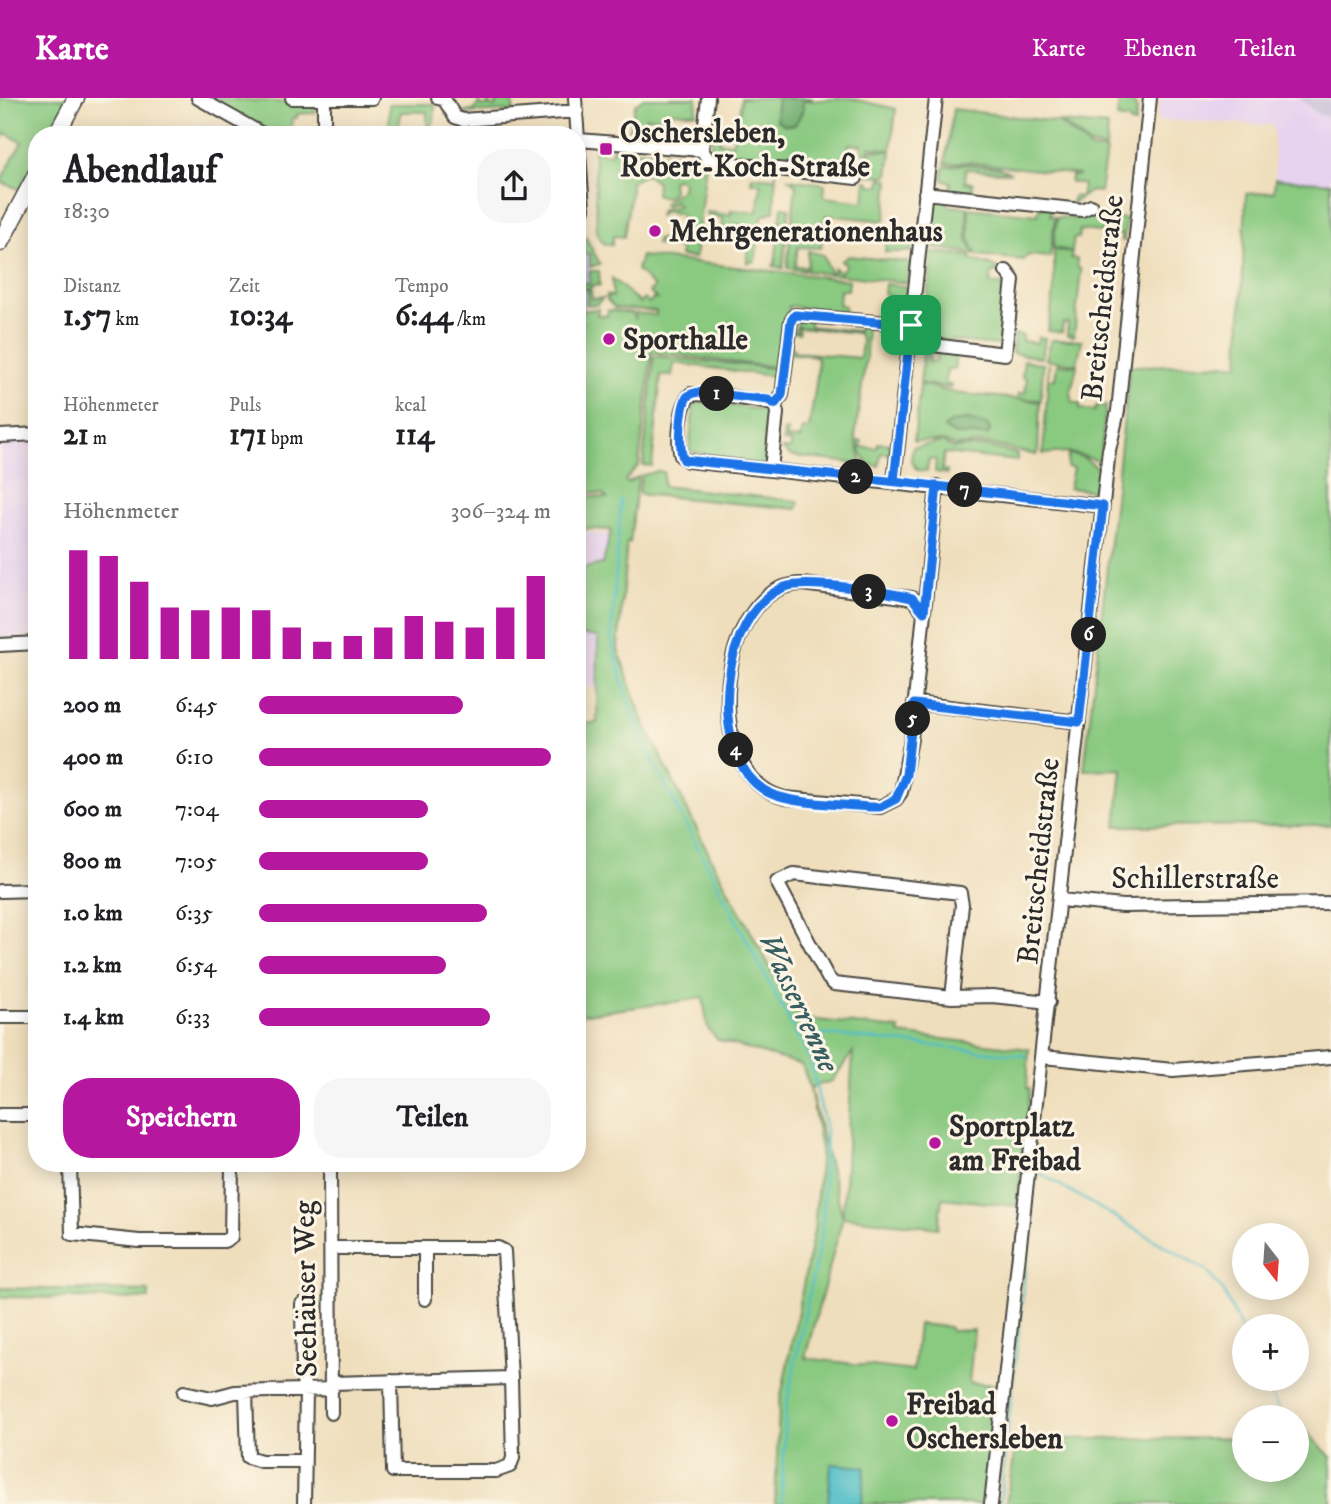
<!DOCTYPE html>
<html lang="de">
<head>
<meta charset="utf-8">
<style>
  :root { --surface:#fff; --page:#f6f6f6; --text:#202124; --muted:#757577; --accent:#b5179e }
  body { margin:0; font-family:"IM FELL DW Pica",serif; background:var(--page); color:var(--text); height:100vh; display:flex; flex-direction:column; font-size:26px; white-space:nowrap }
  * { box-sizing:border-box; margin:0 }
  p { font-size:23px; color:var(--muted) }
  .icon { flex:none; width:38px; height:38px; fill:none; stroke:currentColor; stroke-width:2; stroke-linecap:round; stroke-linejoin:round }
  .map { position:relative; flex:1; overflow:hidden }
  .panel { position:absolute; left:28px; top:28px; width:558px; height:1046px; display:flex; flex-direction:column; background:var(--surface); border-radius:28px; box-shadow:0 4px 18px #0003 }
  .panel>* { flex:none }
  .needle { width:46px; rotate:163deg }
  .fabs { position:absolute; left:1232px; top:1125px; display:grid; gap:14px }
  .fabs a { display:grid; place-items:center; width:77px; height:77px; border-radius:50%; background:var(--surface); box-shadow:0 4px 18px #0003; font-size:35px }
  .pin { position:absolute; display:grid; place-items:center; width:60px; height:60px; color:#fff; margin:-30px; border-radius:14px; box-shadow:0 4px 10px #0006 }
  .km { position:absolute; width:35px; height:35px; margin:-18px; border-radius:50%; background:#222; color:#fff; font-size:19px; line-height:35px; text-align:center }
  .round { display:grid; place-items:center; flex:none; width:74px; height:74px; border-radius:28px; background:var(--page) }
  .head { display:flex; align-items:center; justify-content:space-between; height:119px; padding:0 35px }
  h1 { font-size:38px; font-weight:700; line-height:52px }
  .metrics { display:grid; grid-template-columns:repeat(3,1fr); gap:10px; height:119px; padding:7px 35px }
  .metrics div { display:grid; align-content:center }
  .metrics b { font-size:30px; font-weight:700 }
  .metrics small { font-size:19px; font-weight:400 }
  .metrics p { font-size:19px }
  .chart { height:196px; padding:14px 35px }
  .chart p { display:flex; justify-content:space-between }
  .chart svg { width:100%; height:126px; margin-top:7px; stroke:var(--accent); stroke-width:6 }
  .button { display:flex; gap:14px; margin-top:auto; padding:14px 35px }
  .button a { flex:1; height:80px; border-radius:28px; background:var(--accent); color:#fff; font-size:28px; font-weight:700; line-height:80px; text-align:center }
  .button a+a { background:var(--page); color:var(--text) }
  ul { padding:0 35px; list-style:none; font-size:23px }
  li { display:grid; grid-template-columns:112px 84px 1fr; align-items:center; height:52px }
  li i { height:18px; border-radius:9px; background:var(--accent) }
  header { display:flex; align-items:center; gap:42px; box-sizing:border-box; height:98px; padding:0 35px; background:var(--accent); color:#fff }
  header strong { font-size:33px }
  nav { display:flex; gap:38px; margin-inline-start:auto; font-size:24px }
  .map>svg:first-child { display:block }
  .built { fill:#e7d2ef }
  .industrial { fill:#c8bfd8 }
  .green { fill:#89c980; stroke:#5a7a56; stroke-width:2; fill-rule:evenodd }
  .forest { fill:#6ead6e; stroke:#4c6c4c; stroke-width:2 }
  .water { fill:#50bec6; stroke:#3e7478; stroke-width:2 }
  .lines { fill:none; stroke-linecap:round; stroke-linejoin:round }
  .stream { stroke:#50bec6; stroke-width:2.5 }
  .minor-casing { stroke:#484641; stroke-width:16 }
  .major-casing { stroke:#484641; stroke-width:19 }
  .minor { stroke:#fff; stroke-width:12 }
  .major { stroke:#fff; stroke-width:16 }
  .route-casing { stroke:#fff; stroke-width:14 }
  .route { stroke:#1a73e8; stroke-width:9 }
  .poi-dot { fill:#b5179e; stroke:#fcf5e5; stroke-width:2.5 }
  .labels { text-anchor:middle; stroke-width:6; stroke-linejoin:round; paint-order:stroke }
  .poi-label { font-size:30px; font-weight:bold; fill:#2b2b2b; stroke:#fcf5e5; text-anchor:start }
  .street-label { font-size:30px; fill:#2b2b2b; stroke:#fcf5e5 }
  .water-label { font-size:32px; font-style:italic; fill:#385e61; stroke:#fcf5e5 }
</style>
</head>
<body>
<header>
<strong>Karte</strong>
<nav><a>Karte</a><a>Ebenen</a><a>Teilen</a></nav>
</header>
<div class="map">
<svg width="1331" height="1406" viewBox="0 0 1331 1406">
  <rect width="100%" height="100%" fill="#fcf5e5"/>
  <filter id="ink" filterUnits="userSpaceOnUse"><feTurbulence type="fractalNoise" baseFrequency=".0143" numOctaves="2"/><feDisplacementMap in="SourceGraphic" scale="14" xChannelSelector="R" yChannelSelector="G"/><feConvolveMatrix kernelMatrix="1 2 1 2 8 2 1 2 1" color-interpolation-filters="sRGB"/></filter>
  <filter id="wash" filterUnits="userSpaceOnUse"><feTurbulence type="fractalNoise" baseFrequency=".00686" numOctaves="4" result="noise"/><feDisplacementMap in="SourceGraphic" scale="28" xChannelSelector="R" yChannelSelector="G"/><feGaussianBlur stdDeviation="1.57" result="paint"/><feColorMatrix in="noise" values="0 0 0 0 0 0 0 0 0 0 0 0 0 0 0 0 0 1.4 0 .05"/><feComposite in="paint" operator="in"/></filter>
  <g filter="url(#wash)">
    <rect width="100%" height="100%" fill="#efdebc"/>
    <path class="built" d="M1160,0h139l20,17 12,2v66l-56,-4 -2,-54 -115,-5z
      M37,339v200l-37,1v-199z
      M578,434l32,2 -1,12 -5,4 -6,87v50l-20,-1z"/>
    <path class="industrial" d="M1299,0h32v19l-12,-2z
      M578,155l13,1 -6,54 -5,3 -2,8z"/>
    <path class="green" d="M0,0h70l-19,37h-14v27l-15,28 -22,-8 22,-40 -17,-9 -5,9z
      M208,0l105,6 2,9 -18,1v4h-5l-1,17h-22z
      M491,0h20l3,13 -50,2v-2l11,-1 4,-8 2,4h6l2,-5 1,5 5,1 2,-4z
      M643,0h54l-1,15 -32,-1 -1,6 -17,-1 -2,14 -15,-1 6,-25z
      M741,0h37l-2,13 25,1 2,-11 46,-3 47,11 -5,41 -22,-3 -1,6 -6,-1v-7l-13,-1 -3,29 -128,-15 -7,-4 1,-21h8l-1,9 14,1 1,-8h3z
      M1119,2l14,2 4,8 -2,14 -5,-1v-3l-13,-2z
      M389,6h46l-1,17 -7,8v-17h-26l-3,22 3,1h-12z
      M953,11l105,13 33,27 15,2 -6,41 -10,-1 -18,13 1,-8 8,1 2,-13 -13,-2 1,-6 9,-1 -111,-13 -24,2z
      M1061,24l47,4 -2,23 -16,-4z
      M594,50h6v5l11,1 1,-6 64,6 3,3 13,-1 4,6 10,1 -11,95 -15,-2v-8l-24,-3 1,-6 24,2v-27l-18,-3 -4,6 2,-7 17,-4 -3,-5 -9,5 -3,-2 19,-15 1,-7 -5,-4 -6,3 1,11 -8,6 -9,-4 1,-12 -11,-8 -15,8c1,17 -5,35 -7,55l-11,-1 -1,9 -8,-1 -7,-10z
      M870,52l21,1 -3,25 -21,-1z
      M965,66l35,4 11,5 -45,-4 -1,13 8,1 -1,9 -22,-2 1,-8 -9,-2 2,-13z
      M776,73l-2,40 -12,5 -7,45 -8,2 1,-37 -16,-2 -3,15 -7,-2 1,-19 -17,-3v-3l24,3 1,-5 26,2 4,-28 -10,-2 1,-6 23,2z
      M881,80l8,2 -4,41 -59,-6 -1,9h-8l-2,15 7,1 -1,8 -23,-1 -3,19 10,1 -1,4 -17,-3 9,-83 -7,-6 36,5 -1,13 40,5 2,-21 4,1v3l10,1z
      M1275,81l56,4v642l-215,1 6,-57 -38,1 46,-404 109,-2 7,-170 28,-2z
      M937,101l11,1 -1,6 20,1v33l8,14 -48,-8 5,-43z
      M782,109l7,1 -6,60 -10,-2 2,-3z
      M1039,109l12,1 -1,8 5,1 -5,40 -22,-2 -4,5 -47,-5 -8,-16v-31l69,7z
      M1076,116l50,5 -2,22 -3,-1v-6l-41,-4 -1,8h-5l-2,13 -19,-3 4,-31 18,2z
      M578,138h7l15,28 -10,3v-13l-12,-1z
      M886,142l26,2 -1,10h-26z
      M1054,152l18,2 -1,6 6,1v7l4,4 -7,66 -7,-1 1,-12h-5l-1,9 -14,-1 6,-41z
      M808,153l15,4 8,19 -24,-3z
      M932,154l39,4v3l25,8 2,6 -6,-1 -2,12 13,1 -4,46h6l-8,14 -74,-7z
      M641,158l208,24 -1,10h-8l-1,15 6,1 -1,7 -55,-7 -6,62 -131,-16 -13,113 -14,15 2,3 11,-6 -8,66 -3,-1 -9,107 25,71 70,142 83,153 6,-3 7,7 91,10 -1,5 130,15 -2,39 3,1 -13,117 -75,-8 -4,30 -95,-11 -38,141 108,13 5,-47 31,3 2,4 23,-1 -5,53 27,2 -13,119h-208l4,-98 35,-176 7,-81 -11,-61 -8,-23 -84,-25 -10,-11 -5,-31 -125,17v-292h19l1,-86 -20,-3v-65l25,-5 8,-34 -33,-2v-23l5,-9 24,2 -4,-4 -25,-2v-170h4l-4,-3 2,-8 18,-2 -1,6 10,1 1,-6 25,3 2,7 1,-7 20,2v-4l-41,-3 -8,-8v-5l6,2 -1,-19 28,25 4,-4 5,4 5,-5 4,2 -9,-8 5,-5 -17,-17zM853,954l-10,162h-1l-32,-126 22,-7z
      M848,158l59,6 4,2 -3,19 -76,-9 2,-6 6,5 6,-8 -5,-4z
      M590,173h9l1,14 -10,1 2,13 11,-1 -7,7 -10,-1 2,-15 -10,-1v-5h11z
      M885,186l23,3 -3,25 -4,5h-21l1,-6h6l2,-16 -5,-1z
      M799,222h11v6l48,5 2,-8 7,1 -1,34 -11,78 7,28 -71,-8 -9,-7h9v-7l-8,-1 1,-11h4l-1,8 13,1 2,-10h7c1,-14 13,-66 7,-73l-24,-2v-6l5,4 63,6 2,-18 -4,-7 -60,-6 1,6 -5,-1z
      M1014,236l8,1v6l15,2 1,-6 7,1 -3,20 -30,-5z
      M1051,242h31l-5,24 -31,-4z
      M927,254h3l-1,9 7,1 1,-9 18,2v14h-8l-2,15 6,1 -1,3 -30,-5 3,-28z
      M654,258l126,13 -1,8 -105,-14 -2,13 -11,-1 -9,91 -9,-1z
      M1024,262l19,4 -2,36 -23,-1 1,-6h6l2,-15 -5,-1z
      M1049,265l-1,16h7l2,-15 20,2 -6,26 2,11h7v6l15,2 1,-5h10l-6,55 -32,-9 -25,2z
      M920,287c15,1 29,8 43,9 26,2 52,4 77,8l-2,50 -2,3 -51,-12 -29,3 -12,-5h-30zM968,322l13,5 -3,11 -26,-4v-10z
      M699,304l65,8 4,3 -4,34 6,1 -5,17 -42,-3 1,-4 -35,-7 5,-47z
      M856,343h6l-1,6 16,1 1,-5 12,1 -1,10 -8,-1 -2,13 -12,-2z
      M942,344l11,6 33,-2 31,8v7l-73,-8 -2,17 5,1v3l-12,-2 1,-12 -7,-1 -2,12 -10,-1 -6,-9 2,-14z
      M1068,356l14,3 17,11 -2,23 -28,-3 4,-20 -6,-1z
      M658,373l6,1 -1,14 136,15 -2,8 -158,-15 2,-18z
      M0,1190l149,3v8l-149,-2z
      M1297,1324l34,35v47h-325l11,-65 227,-1v32h53z"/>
    <path class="forest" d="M778,0h36l-11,3v9l-8,15h-10l-9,-5z
      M968,322l20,5 2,5 -2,5h-33l-11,-7 8,-6z"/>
    <path class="water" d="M831,1366l34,3 -3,37h-34z"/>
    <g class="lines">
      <path class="stream" d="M618,442l3,-39
        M618,446l-7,95 17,60 24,61 158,300 16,70 -4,101 -36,176 -5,97
        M804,934l223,24
        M1039,1054l-3,19 170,99 18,22 20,43
        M1263,1281l17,33
        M1006,1345l30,-271
        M1000,1406l5,-49"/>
    </g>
  </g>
  <g filter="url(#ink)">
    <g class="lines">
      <g class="minor-casing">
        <path id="minor" d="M198,0l66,37
          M292,0h80
          M324,0v37
          M438,0l6,1 11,18 8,3 114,-9
          M575,0l8,111 -5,12
          M708,0l-6,52 7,11 147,17
          M579,42l123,10
          M925,95l157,17 9,-4
          M909,244l96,12 8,-74 -7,-9
          M775,306l-54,-9 -30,-1c-11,10 -14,48 -10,62l7,5 415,45
          M775,306l7,-9 9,-74 4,-6 116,10
          M0,338l37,-2
          M771,371l6,-56 -2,-9
          M894,383l42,-383
          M924,514l-12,-14 -110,-14c-85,0 -105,194 -17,214l95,9 16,-8 5,-7 10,-53 26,-253
          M0,547l37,-2
          M914,605l165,19
          M0,793l37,-1
          M1060,802l63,6 208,-3
          M952,899l10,-92 -2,-12 -166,-19 -17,8 51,96 6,6 118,13 40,-1 57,6
          M0,919h37
          M1043,959l130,13 158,-13
          M0,1017h37
          M70,1066l2,70 67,7h85l7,-4 1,-73
          M330,1066l1,249
          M331,1150h167l6,3 7,127
          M425,1150v51
          M302,1206l1,77 3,11 -2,112
          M332,1285l179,-5 2,80 -3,8 -14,5h-103l-2,-90
          M184,1294l28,6 23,-6 97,-3
          M246,1294l2,65 13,4h43
          M991,1406l118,-1054 9,-39 32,-313"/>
      </g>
      <g class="major-casing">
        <path id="major" d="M56,37l20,-37
          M0,145l37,-70"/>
      </g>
      <use href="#minor" class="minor"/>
      <use href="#major" class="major"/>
    </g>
  </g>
  <g class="lines" filter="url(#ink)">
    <g class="route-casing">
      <path id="route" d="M911,227l-116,-10 -4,6 -9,74 -7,9 -7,-4 -69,-8c-5,1 -7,1 -11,4 -8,8 -10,55 -4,64l253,26 -13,126 -12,-14c-25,-6 -105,-19 -127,-11 -65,24 -79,166 -21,203 22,15 78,14 105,17h11l16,-8 10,-24 8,-71 165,18 24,-216 -209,-25 17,-156"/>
    </g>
    <use href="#route" class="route"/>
  </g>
  <g class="poi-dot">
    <rect x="599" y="44" width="14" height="14" rx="3.5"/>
    <circle cx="655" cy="133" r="7"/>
    <circle cx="609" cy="241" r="7"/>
    <circle cx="935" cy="1045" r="7"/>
    <circle cx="892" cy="1323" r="7"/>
  </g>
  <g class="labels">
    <g class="poi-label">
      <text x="620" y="44">Oschersleben,<tspan x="620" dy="34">Robert-Koch-Straße</tspan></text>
      <text x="669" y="143">Mehrgenerationenhaus</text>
      <text x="623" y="251">Sporthalle</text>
      <text x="949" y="1038">Sportplatz<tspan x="949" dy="34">am Freibad</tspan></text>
      <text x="906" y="1316">Freibad<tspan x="906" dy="34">Oschersleben</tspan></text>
    </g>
    <g class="street-label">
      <text transform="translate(1102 200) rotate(-84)" y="10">Breitscheidstraße</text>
      <text transform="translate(1038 763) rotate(-84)" y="10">Breitscheidstraße</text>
      <text x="1195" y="790">Schillerstraße</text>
      <text transform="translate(305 1191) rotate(-91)" y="10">Seehäuser Weg</text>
    </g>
    <g class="water-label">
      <text transform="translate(800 904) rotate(65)" y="11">Wasserrenne</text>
    </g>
  </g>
</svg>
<div class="fabs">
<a><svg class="needle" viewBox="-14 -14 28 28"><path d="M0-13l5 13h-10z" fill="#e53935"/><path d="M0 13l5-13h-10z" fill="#757577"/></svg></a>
<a>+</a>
<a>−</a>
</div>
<div class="pin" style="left:911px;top:227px;background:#1e9e55"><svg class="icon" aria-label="arrive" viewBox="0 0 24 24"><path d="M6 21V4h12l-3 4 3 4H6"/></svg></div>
<b class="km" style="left:717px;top:296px">1</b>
<b class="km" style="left:856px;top:379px">2</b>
<b class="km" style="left:869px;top:494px">3</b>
<b class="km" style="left:736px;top:652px">4</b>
<b class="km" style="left:913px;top:621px">5</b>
<b class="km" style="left:1089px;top:537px">6</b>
<b class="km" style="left:965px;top:392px">7</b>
<section class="panel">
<div class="head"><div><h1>Abendlauf</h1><p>18:30</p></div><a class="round"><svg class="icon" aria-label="share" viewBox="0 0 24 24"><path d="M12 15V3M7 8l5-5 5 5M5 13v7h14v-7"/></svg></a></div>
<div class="metrics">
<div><p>Distanz</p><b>1.57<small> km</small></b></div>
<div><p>Zeit</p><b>10:34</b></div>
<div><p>Tempo</p><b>6:44<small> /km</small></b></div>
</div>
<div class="metrics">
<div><p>Höhenmeter</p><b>21<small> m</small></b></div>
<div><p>Puls</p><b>171<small> bpm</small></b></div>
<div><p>kcal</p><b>114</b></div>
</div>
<div class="chart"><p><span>Höhenmeter</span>306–324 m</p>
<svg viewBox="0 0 160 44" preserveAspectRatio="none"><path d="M5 44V6M15 44V8M25 44V17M35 44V26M45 44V27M55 44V26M65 44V27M75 44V33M85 44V38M95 44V36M105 44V33M115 44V29M125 44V31M135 44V33M145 44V26M155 44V15"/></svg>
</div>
<ul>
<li><b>200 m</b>6:45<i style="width:70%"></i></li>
<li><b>400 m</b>6:10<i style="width:100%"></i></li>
<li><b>600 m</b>7:04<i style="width:58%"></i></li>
<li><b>800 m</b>7:05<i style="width:58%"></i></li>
<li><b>1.0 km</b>6:35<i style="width:78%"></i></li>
<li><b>1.2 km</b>6:54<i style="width:64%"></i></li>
<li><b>1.4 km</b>6:33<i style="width:79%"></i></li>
</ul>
<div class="button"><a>Speichern</a><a>Teilen</a></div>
</section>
</div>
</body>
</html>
